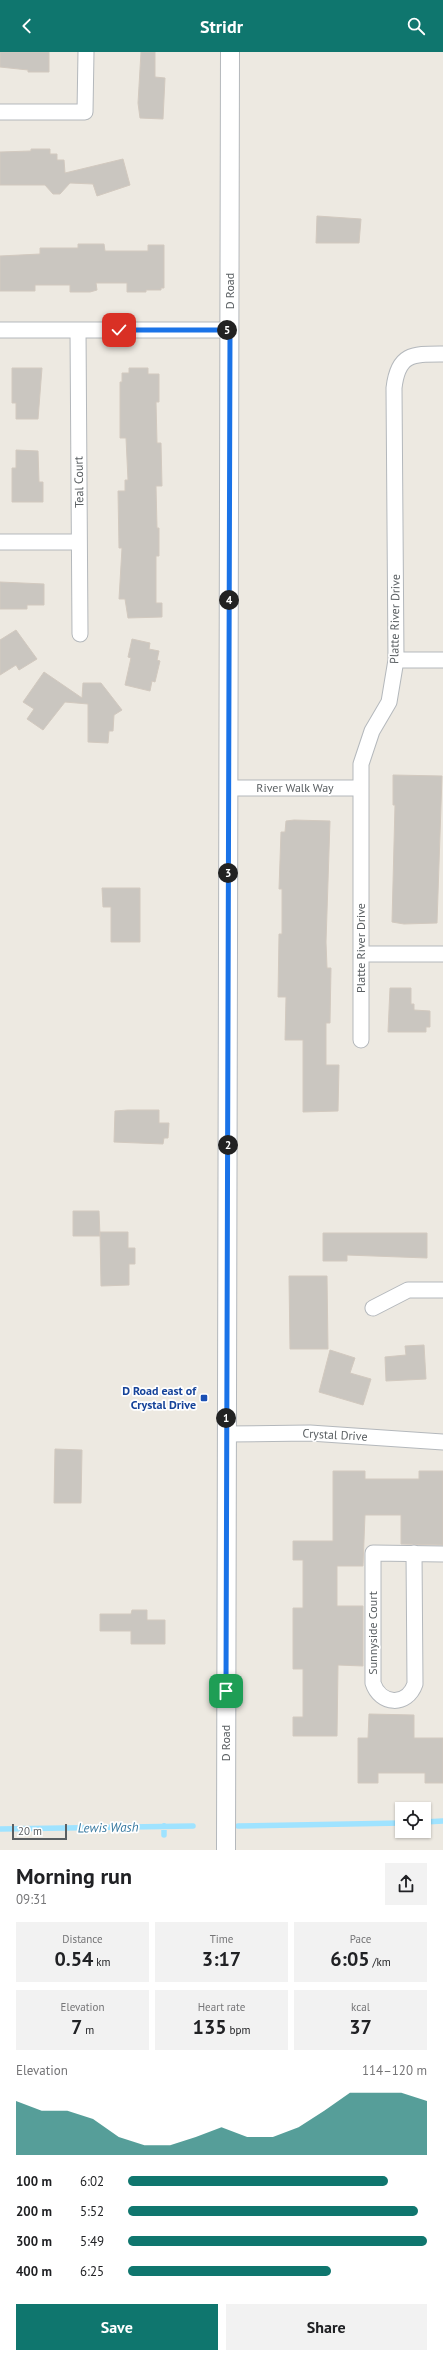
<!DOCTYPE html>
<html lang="en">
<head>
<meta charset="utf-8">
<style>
  :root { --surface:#fff; --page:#f2f2f2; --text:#202124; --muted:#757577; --accent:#0f766e }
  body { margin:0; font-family:"PT Sans",sans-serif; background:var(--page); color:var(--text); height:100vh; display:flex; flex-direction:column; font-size:15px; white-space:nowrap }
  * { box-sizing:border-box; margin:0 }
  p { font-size:13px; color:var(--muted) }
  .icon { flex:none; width:22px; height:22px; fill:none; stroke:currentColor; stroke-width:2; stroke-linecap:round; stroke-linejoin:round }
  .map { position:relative; height:1798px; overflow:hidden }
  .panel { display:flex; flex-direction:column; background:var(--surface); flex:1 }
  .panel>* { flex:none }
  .tools { position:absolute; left:395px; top:1750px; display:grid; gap:8px }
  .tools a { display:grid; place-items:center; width:36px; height:36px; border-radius:0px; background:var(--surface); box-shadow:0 1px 3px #0004; font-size:20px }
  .scale { position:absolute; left:12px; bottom:10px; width:55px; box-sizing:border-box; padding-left:4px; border:2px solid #5a5f62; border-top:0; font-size:11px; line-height:14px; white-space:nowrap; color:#5a5f62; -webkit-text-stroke:3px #fff; paint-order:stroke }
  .pin { position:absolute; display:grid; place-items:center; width:34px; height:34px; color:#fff; margin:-17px; border-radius:8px; box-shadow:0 2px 6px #0006 }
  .km { position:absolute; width:20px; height:20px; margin:-10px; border-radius:50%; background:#222; color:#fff; font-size:11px; line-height:20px; text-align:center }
  .round { display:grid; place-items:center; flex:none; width:42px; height:42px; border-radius:0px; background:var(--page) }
  .overview { display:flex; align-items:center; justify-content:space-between; height:68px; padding:0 16px }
  h1 { font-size:22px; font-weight:600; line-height:30px }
  .figures { display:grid; grid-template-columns:repeat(3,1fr); gap:6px; height:68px; padding:4px 16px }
  .figures div { display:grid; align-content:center; border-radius:0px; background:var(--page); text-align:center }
  .figures b { font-size:20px; font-weight:600 }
  .figures small { font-size:11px; font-weight:400 }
  .figures p { font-size:11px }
  .chart { height:112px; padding:8px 16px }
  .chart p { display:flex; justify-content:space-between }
  .chart svg { width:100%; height:72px; margin-top:4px; fill:var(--accent); opacity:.7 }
  .button { display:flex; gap:8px; margin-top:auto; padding:8px 16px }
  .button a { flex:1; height:46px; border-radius:0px; background:var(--accent); color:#fff; font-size:16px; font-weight:600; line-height:46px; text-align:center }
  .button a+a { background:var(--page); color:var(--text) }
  ul { padding:0 16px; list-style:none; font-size:13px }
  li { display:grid; grid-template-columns:64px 48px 1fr; align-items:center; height:30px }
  li i { height:10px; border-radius:5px; background:var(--accent) }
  header { display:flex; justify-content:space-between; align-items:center; height:52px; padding:0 16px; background:var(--accent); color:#fff; font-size:18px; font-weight:600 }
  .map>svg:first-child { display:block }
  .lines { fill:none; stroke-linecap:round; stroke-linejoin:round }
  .stream { stroke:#9fe3ff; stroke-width:5.5 }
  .building { fill:#cac6c0; stroke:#d2c9bf }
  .minor-casing { stroke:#b4b8bc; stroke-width:17 }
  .tertiary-casing { stroke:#b4b8bc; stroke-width:20 }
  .minor { stroke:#fff; stroke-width:15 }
  .tertiary { stroke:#fff; stroke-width:18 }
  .route-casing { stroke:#fff; stroke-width:8 }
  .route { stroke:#1a73e8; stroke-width:5 }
  .transit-dot { fill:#1a4fb4; stroke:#fff; stroke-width:1.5 }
  .labels { text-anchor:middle; stroke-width:3.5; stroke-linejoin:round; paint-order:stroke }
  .street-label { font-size:12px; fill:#5a5f62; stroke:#fff }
  .transit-label { font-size:12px; font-weight:bold; fill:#164399; stroke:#fff; text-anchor:end }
  .water-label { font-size:13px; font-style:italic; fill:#3779a0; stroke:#fff }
</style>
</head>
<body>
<header><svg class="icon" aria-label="back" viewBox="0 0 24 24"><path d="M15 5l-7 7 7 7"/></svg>Stridr<svg class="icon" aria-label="search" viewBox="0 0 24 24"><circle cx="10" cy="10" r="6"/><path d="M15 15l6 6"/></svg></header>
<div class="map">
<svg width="443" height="1798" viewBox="0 0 443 1798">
  <rect width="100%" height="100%" fill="#ede9e1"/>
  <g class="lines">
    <path class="stream" d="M424,1770l19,-1
      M164,1774v9
      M238,1774l164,-3
      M0,1777l193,-3"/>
  </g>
  <path class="building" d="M0,0h49v20h-21v-2l-28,-3z
    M141,0h14v25l10,1 -2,41 -23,-1 -2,-15z
    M31,97h19v5h7v6h7l1,13 58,-14 7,26 -33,11 -4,-12 -23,-1 -10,11h-7l-8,-9h-45v-33l31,-1z
    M317,164l44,3 -2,24h-43z
    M78,192h26l1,7h43v-6h16v43h-3v2h-15v2h-19v-9h-31l1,7 -7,2h-20v-7h-35v6h-35v-35l40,-2v-6h38z
    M12,316h30l-4,51h-22v-16h-4z
    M129,316h19v6h11v28h-3l1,41h4l1,43h-6l1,42h2v28h-3v47h6v14l-34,1 -3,-19h-6l3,-51h-3l-1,-57h7v-11h3l-2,-42h-6v-56h2v-9h7z
    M16,398l22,1 1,31h4v20h-31v-34h4z
    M0,530l44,2v21h-17v4h-27z
    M16,578l21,29 -18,11 -3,-5 -16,10v-35z
    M132,587l18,4 -1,6 10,2 -2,9 3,1 -5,21 -3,-1 -2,10 -25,-6 6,-27 -3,-1z
    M44,620l38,26 1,-15h18l21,27 -8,5 -1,16h-4l-1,12 -20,-1v-38l-23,-2 -22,28 -16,-11 7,-10 -11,-7z
    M393,723l49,1 -5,147 -33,1 -12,-2 3,-117h-2z
    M294,768l36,1 -4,121 1,26h4l-1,55h-4v42h13l-1,46 -35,1v-72h-18l1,-43h-8l1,-63h3v-45h-3l2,-57h4l1,-11z
    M102,836h38v54h-29v-35h-8z
    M390,936h21v16h3v6l16,1v16h-4v5h-38z
    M128,1058h31v13h10l-1,15h-4l-1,6 -49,-2 1,-31z
    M73,1159h26l1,25h-27z
    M100,1180h28v16h7v16h-6v21l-28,1z
    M323,1181h104v25l-80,-3v6h-24z
    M289,1224h38l1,73h-38z
    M424,1293l2,34 -40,2 -1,-24 21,-2 -1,-9z
    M330,1298l25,8 -5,15 21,6 -8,26 -44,-13z
    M55,1397l27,1 -1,53h-27z
    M333,1419h32v8h54v-8h24v74l-42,-1v-29h-36l-2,51h-26v40h26v60l-25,-1 -1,71h-44v-19h10v-48h-10v-61h10v-48h-10v-19h40z
    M132,1558h15v10h18v24h-34v-13h-31v-17h31z
    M369,1662l45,1v23h29v45h-18v-10h-47v10h-20v-45h10z"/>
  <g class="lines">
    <g class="minor-casing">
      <path id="minor" d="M0,60h85l1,-60
        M0,278h230
        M78,278l2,304
        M0,490h79
        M396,608h47
        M229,736h132
        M361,902h82
        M361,988v-276l11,-33 17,-29 7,-42 -2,-272c4,-35 19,-34 49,-34
        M373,1256l35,-18h35
        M226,1382l84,-1 133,9
        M414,1501l1,131c-8,23 -35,21 -42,-1v-130l70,1"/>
    </g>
    <g class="tertiary-casing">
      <path id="tertiary" d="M226,1798l4,-1798"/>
    </g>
    <use href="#minor" class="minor"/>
    <use href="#tertiary" class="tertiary"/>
  </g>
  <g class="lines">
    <g class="route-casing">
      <path id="route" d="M119,278h111l-4,1361"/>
    </g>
    <use href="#route" class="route"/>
  </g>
  <rect class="transit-dot" x="200" y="1342" width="8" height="8" rx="2"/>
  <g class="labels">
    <g class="street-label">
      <text transform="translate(230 239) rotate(-90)" y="4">D Road</text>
      <text transform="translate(79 430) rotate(-91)" y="4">Teal Court</text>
      <text transform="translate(395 567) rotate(-89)" y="4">Platte River Drive</text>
      <text x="295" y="740">River Walk Way</text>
      <text transform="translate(361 896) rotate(-90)" y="4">Platte River Drive</text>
      <text transform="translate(335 1383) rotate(3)" y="4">Crystal Drive</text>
      <text transform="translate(373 1581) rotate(-90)" y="4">Sunnyside Court</text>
      <text transform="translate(226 1691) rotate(-90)" y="4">D Road</text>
    </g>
    <g class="transit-label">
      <text x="196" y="1343">D Road east of<tspan x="196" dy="14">Crystal Drive</tspan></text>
    </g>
    <g class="water-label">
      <text transform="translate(108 1775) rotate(-1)" y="5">Lewis Wash</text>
    </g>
  </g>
</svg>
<div class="tools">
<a><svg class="icon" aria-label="locate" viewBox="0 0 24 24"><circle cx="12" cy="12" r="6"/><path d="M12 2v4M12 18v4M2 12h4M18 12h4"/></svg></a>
</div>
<div class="scale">20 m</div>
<div class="pin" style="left:226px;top:1639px;background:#1e9e55"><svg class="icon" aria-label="arrive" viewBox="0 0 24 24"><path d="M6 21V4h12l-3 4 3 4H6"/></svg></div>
<div class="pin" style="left:119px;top:278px;background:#d93025"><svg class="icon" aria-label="check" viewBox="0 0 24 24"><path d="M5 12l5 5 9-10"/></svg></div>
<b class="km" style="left:226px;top:1366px">1</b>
<b class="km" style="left:228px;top:1093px">2</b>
<b class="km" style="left:228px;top:821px">3</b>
<b class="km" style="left:229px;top:548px">4</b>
<b class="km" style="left:227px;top:278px">5</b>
</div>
<section class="panel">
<div class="overview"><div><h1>Morning run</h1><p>09:31</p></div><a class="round"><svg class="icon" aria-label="share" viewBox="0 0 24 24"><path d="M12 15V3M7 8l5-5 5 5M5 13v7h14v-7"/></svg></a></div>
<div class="figures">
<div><p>Distance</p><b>0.54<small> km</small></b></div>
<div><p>Time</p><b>3:17</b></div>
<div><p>Pace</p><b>6:05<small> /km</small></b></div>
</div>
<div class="figures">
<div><p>Elevation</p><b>7<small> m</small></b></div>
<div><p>Heart rate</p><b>135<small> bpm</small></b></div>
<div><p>kcal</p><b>37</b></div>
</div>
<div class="chart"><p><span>Elevation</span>114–120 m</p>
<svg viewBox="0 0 160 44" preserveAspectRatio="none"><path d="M0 44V11L10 17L20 17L30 22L40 33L50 38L60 38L70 33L80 27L90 33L100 33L110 27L120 17L130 6L140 6L150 6L160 11V44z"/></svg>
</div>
<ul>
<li><b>100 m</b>6:02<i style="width:87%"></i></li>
<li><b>200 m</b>5:52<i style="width:97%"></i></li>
<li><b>300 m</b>5:49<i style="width:100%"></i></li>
<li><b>400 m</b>6:25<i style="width:68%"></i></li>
</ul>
<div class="button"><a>Save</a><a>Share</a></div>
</section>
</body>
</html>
